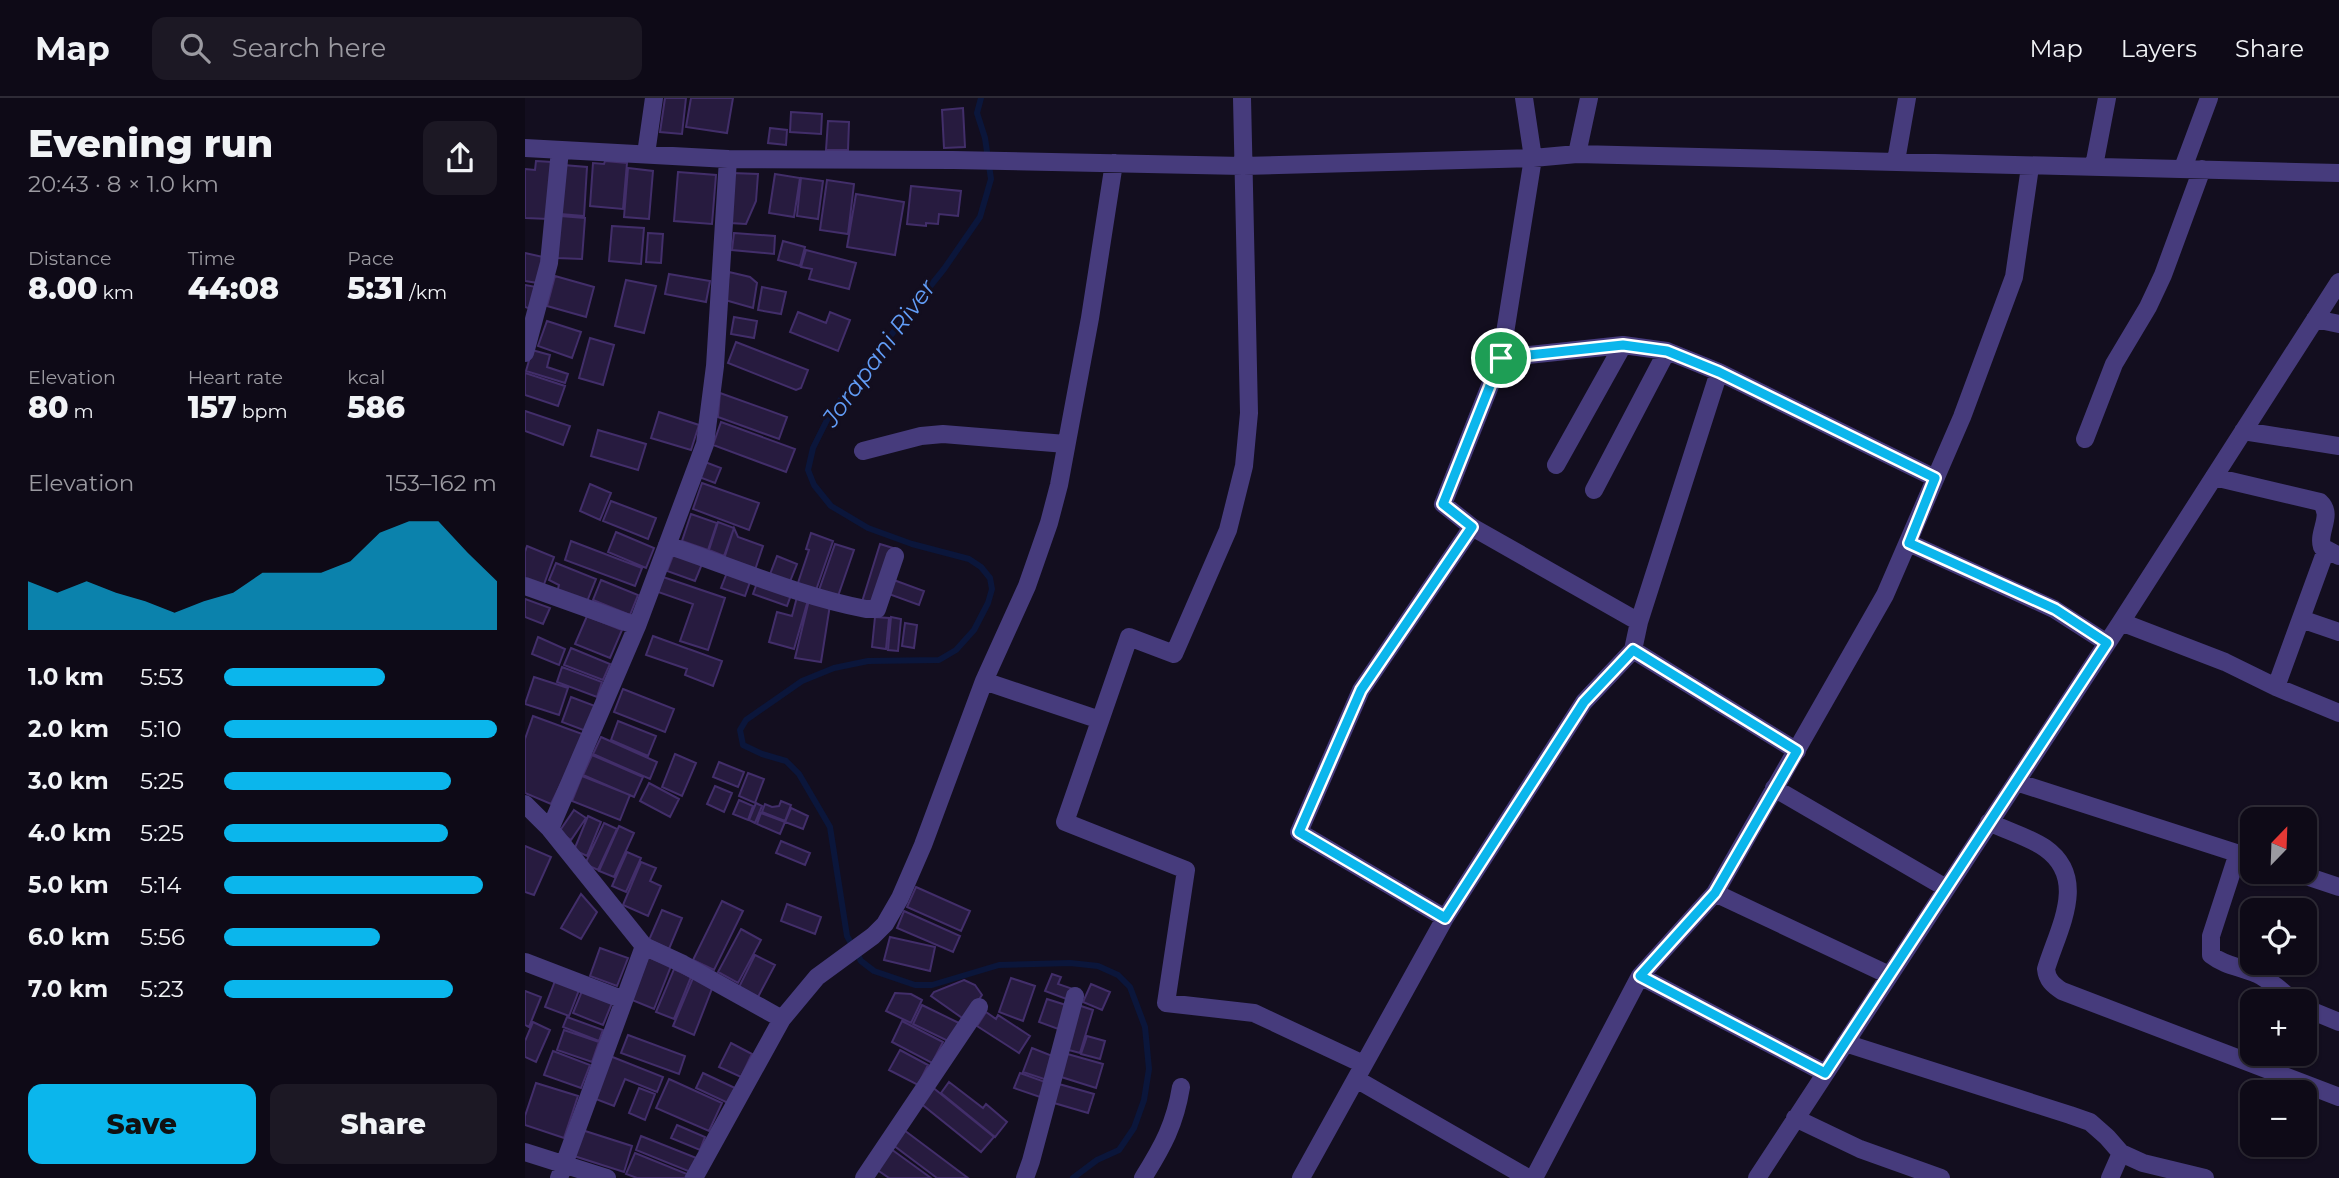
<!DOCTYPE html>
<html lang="en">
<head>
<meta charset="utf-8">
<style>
  :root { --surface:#0e0a17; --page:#1c1824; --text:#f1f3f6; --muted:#9b9aa1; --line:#2e2b36; --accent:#0bb6ec }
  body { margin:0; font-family:Montserrat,sans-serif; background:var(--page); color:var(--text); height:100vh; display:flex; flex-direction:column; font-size:26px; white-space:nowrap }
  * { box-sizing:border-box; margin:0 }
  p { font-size:23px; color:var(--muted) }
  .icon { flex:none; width:38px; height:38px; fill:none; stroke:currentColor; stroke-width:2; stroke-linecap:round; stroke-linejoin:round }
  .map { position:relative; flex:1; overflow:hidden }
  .details { display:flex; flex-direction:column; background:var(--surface); width:525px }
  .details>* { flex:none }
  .needle { width:46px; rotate:23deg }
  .buttons { position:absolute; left:1715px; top:709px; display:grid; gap:14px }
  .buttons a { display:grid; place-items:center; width:77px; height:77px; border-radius:14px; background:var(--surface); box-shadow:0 2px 5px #0004,0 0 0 2px var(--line); font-size:35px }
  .pin { position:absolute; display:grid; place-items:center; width:60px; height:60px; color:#fff; margin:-30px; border:4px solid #fff; border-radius:50%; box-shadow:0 2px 7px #0007 }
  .round { display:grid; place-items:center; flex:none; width:74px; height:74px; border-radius:14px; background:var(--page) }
  .overview { display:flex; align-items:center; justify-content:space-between; height:119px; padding:0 28px }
  h1 { font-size:38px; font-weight:800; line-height:52px }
  .figures { display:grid; grid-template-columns:repeat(3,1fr); gap:10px; height:119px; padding:7px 28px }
  .figures div { display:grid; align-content:center }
  .figures b { font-size:30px; font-weight:800 }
  .figures small { font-size:19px; font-weight:400 }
  .figures p { font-size:19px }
  .chart { height:196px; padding:14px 28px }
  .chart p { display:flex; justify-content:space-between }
  .chart svg { width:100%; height:126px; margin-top:7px; fill:var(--accent); opacity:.7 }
  .action { display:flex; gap:14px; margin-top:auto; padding:14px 28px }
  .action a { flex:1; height:80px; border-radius:14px; background:var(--accent); color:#111; font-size:28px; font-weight:800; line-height:80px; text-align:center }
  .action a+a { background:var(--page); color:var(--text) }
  ul { padding:0 28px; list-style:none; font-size:23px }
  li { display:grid; grid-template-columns:112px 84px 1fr; align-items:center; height:52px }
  li i { height:18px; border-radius:9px; background:var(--accent) }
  header { display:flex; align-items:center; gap:42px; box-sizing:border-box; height:98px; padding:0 35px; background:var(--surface); border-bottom:2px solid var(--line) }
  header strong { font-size:33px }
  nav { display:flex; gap:38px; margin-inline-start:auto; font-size:24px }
  .search { width:490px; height:63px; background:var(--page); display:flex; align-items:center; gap:18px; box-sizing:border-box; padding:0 24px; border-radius:14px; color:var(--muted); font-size:26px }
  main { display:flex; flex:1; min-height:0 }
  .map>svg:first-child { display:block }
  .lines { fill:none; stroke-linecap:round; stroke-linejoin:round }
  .stream { stroke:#0b163b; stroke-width:6 }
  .building { fill:#271b3f; stroke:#422e6a; stroke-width:2 }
  .minor { stroke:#463b7c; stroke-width:18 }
  .route-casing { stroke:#fff; stroke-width:14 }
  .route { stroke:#0bb6ec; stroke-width:9 }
  .labels { text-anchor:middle; stroke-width:6; stroke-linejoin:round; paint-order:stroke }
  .water-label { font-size:24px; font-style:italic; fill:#629df7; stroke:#130e1f }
</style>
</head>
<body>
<header>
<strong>Map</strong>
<div class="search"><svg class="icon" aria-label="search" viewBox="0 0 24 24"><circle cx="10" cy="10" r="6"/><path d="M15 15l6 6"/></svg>Search here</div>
<nav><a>Map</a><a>Layers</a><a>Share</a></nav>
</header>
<main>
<section class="details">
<div class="overview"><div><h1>Evening run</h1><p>20:43 · 8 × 1.0 km</p></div><a class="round"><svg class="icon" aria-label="share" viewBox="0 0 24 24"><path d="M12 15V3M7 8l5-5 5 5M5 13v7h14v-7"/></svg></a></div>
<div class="figures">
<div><p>Distance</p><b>8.00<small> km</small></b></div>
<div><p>Time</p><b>44:08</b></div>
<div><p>Pace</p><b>5:31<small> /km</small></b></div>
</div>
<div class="figures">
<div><p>Elevation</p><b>80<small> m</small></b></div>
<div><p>Heart rate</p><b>157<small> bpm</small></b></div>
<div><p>kcal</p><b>586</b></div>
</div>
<div class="chart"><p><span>Elevation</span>153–162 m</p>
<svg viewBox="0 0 160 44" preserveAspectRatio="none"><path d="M0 44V27L10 31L20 27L30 31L40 34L50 38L60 34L70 31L80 24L90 24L100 24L110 20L120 10L130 6L140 6L150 17L160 27V44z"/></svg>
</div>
<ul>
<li><b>1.0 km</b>5:53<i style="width:59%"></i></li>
<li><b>2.0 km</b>5:10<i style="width:100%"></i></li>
<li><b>3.0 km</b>5:25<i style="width:83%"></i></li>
<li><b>4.0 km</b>5:25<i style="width:82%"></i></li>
<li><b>5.0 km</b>5:14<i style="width:95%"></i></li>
<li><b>6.0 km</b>5:56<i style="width:57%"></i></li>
<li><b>7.0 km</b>5:23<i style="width:84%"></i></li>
</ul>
<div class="action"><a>Save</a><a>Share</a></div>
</section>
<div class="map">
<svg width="1814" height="1080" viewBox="0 0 1814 1080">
  <rect width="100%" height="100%" fill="#130e1f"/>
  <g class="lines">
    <path class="stream" d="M456,0l-4,15 8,25 6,41 -11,38 -36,52 -94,117 -22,32 -15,30 -5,22 6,15 17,21 37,22 44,16 57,15 12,8 9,11 2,11 -4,14 -14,27 -18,20 -17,10 -71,1 -34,7 -32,13 -56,39 -6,10 3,15 19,9 24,7 13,13 31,53 17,109 14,25 13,10 41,14h17l67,-20 71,-2 28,3 20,9 12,12 15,40 4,42 -5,31 -10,28 -15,22 -22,10 -24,18"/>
  </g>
  <path class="building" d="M140,0h21l-4,36 -22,-2z
    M166,0h42l-6,35 -41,-6z
    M438,10l2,39 -21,1 -2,-38z
    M266,14l31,2 -1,20 -31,-2z
    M303,23l21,1 -1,28h-22z
    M245,30l17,2 -1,15 -18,-2z
    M11,63l16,1 -3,57 -24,-1v-49l10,1z
    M80,63l22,2 -4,46 -33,-3 3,-43 11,1z
    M38,67l24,2 -3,49 -24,-2z
    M103,70l25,3 -4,48 -25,-2z
    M153,74l38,3 -4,49 -38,-3z
    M207,75l26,1 -2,27 -10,23 -16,-1z
    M250,76l25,4 -6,39 -25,-4z
    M276,80l22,3 -5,38 -21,-3z
    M302,82l27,4 -6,50 -28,-4z
    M386,88l50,5 -3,25 -19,-2 -1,10 -12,-1v3l-19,-2z
    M331,96l48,8 -9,53 -48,-8z
    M35,118l25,2 -3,41 -25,-1z
    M87,128l32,2 -3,36 -32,-3z
    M123,135l15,1 -2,29 -15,-1z
    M209,135l41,3 -1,18 -42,-4z
    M258,143l22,6 -5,19 -22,-6z
    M281,152l50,13 -7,26 -40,-10 3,-10 -11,-2z
    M0,155l18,4 -5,26 -13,-2z
    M204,174l21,5 7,6 -4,25 -28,-8z
    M144,176l41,7 -4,21 -41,-8z
    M30,178l39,11 -8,30 -39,-11z
    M101,182l30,6 -12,47 -29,-7z
    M0,187l11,2 -5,22 -6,-2z
    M237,189l24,5 -5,22 -23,-4z
    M273,214l28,11 4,-11 20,8 -12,31 -48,-19z
    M209,219l23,4 -3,17 -23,-4z
    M22,223l34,11 -9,26 -34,-12z
    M65,240l24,7 -11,40 -24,-7z
    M211,244l72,28 -7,18 -5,2 -68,-27z
    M7,252l18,5 -3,12 21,7 -3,9 -39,-12z
    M0,275l40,13 -7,20 -33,-11z
    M195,295l67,24 -8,22 -61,-22z
    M0,313l45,15 -7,19 -38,-14z
    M134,314l40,13 -8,25 -40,-12z
    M196,324l74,27 -9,23 -73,-27z
    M73,332l48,14 -8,26 -47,-14z
    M180,364l16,6 -6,15 -16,-6z
    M177,385l57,20 -10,27 -56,-21z
    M65,386l21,9 -11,27 -20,-9z
    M86,403l45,17 -8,21 -45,-18z
    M166,416l26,9 -9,27 -26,-9z
    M193,424l16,6 -10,28 -15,-6z
    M209,430l4,9 25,9 -8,24 -31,-11z
    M91,434l38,16 -8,20 -38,-16z
    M286,435l22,8 -18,52 -18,-7 12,-36 -3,-1z
    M46,443l71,27 -7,18 -70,-26z
    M310,446l19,6 -17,49 -19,-6z
    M355,446l16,5 -25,59 -10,-3z
    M2,448l27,11 -11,30 -18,-7v-28z
    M149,455l28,11 -7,17 -28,-10z
    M252,458l20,8 -8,20 -20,-7z
    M31,465l40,16 -10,25 -29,-12 2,-7 -10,-5z
    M203,472l23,9 -6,17 -24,-8z
    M138,479l62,21 -17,52 -28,-9 13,-37 -35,-12z
    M366,481l33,12 -5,14 -33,-12z
    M76,482l37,15 -8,20 -37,-15z
    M232,485l34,12 -4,11 -34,-12z
    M272,499l11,3 -14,49 -25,-7 8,-30 15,4z
    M0,501l25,9 -7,16 -18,-7z
    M284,502l21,5 -9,57 -26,-4z
    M62,518l35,14 -12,28 -35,-14z
    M350,519l14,1 -3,31 -14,-2z
    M366,519l10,2 -3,32 -10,-1z
    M380,525l12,2 -3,23 -12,-2z
    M128,538l69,25 -9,25 -28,-11 2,-6 -41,-14z
    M13,539l27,12 -6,16 -27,-11z
    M46,550l39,16 -7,16 -39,-15z
    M37,569l40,15 -5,15 -40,-15z
    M9,579l34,11 -9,27 -34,-11z
    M98,591l51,20 -9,23 -51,-20z
    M46,599l24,9 -9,25 -24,-9z
    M8,618l52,19 -34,69 -26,-11v-54z
    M93,623l38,15 -8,20 -37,-16z
    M76,639l56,25 -7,17 -57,-25z
    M150,656l21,9 -14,33 -20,-9z
    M67,657l51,22 -9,20 -51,-22z
    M194,664l25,10 -6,15 -25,-10z
    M223,675l16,6 -9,24 -16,-7z
    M57,678l48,19 -10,25 -48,-19z
    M124,685l30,16 -9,18 -30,-16z
    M190,688l17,7 -8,19 -17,-8z
    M214,702l14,6 -5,14 -15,-6z
    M256,703l10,4 -6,16 -23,-9 3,-8 7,3 7,-1z
    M231,705l6,3 -7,17 -6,-3z
    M266,710l17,8 -5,13 -18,-7z
    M49,712l12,8 -15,22 -12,-8z
    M236,715l24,9 -5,12 -23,-10z
    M63,718l13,6 -14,34 -13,-6z
    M79,725l13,6 -19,41 -13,-6z
    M94,728l15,7 -20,44 -15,-6z
    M256,743l29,12 -5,12 -29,-12z
    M0,748l26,11 -17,38 -9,-3z
    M102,754l14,6 -15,34 -14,-6z
    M116,764l15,6 -6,13 11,5 -13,30 -25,-11z
    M391,789l54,24 -9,20 -54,-24z
    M56,796l16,18 -16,27 -20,-11z
    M197,803l21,10 -29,59 -21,-10z
    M262,806l34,13 -6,17 -34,-13z
    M137,812l20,8 -13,31 -20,-9z
    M379,813l56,25 -7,16 -56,-24z
    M216,831l20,11 -23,43 -20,-11z
    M365,839l45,10 -5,24 -46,-11z
    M75,850l28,10 -11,28 -27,-10z
    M230,857l20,10 -17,32 -19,-10z
    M123,859l23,9 -17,43 -22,-9z
    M149,871l17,8 -17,42 -18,-7z
    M527,876l9,3 -3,7 15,5 -4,11 -24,-9z
    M168,880l20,8 -19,49 -21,-9z
    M486,880l24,8 -12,35 -24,-9z
    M439,882l11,5 7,10 -17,25 -34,-24 3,-4z
    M30,883l24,9 -10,26 -24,-9z
    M566,886l19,8 -8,18 -19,-8z
    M0,893l16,6 -12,30 -4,-2z
    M57,893l30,12 -9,22 -30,-12z
    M370,895l16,1 11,6 -11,23 -25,-12z
    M522,901l22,7 -8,24 -22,-8z
    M397,907l39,19 -9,19 -39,-19z
    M553,907l15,5 -13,43 -15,-4z
    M461,914l10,7 2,-4 32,21 -11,17 -42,-27z
    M42,919l36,13 -4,11 -36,-14z
    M377,923l41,21 -11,21 -40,-21z
    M8,924l17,8 -14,32 -11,-5v-16z
    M39,932l35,12 -7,20 -35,-12z
    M103,937l57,21 -6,18 -58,-21z
    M562,938l18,5 -5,18 -19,-5z
    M206,945l21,11 -11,23 -22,-10z
    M507,950l23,9 -8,23 -24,-8z
    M375,952l28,15 -10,20 -29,-15z
    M28,953l37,14 -9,23 -37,-13z
    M539,955l39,11 -7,24 -38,-12z
    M85,958l53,21 -6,15 -32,-13 -11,27 -21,-8z
    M178,975l32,15 -7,15 -32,-15z
    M495,975l28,10 -5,15 -29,-10z
    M144,981l53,24 -13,28 -53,-23z
    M424,984l34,26 3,-4 21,18 -12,15 -54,-44z
    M11,985l42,13 -14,42 -39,-13v-9z
    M534,986l35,10 -6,19 -34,-10z
    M406,988l63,51 -13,15 -62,-50z
    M114,990l16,6 -10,26 -16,-7z
    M152,1027l28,12 -5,13 -29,-12z
    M57,1032l50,16 -8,26 -50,-16z
    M379,1032l64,48h-31l-44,-33z
    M116,1038l58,23 -6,14 -57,-23z
    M366,1051l40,29h-42l-13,-9z
    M110,1055l52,21 -2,4h-48l-11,-4z"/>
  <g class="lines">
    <path class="minor" d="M717,0l7,315 -5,53 -16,64 -54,124 -45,-17 -64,185 121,48 -20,133 88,10 109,51
      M0,50l203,11 225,1 290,6 290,-8 44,-4 762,19
      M121,56l8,-56
      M1052,56l12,-56
      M1371,63l11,-63
      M1569,68l13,-68
      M1658,70l26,-70
      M1790,221l24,5
      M0,255l24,-90 11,-113
      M976,260l122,-13 44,6 52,21 216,106
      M1718,333l96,15
      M1560,341l29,-75 34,-57 15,-32 39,-106
      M338,353l58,-15 22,-2 123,10
      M1031,367l67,-120
      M1689,379l106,25c14,13 -3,30 2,45l17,9
      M1069,392l73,-139
      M1384,445l145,66 53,34
      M142,447c66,22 131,51 199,64h11l18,-53
      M0,488l112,40
      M1776,521l38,13
      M1114,524l80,-250
      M1596,524l104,40 51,25 63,26
      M1108,552l164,101
      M459,583l116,39
      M1751,589l50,-137
      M1491,684l236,76
      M1249,690l172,100
      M0,706l25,25 94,117 39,18 99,55
      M1464,724c18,9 40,15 56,26 44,31 13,81 1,121 1,11 7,16 16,22l277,106
      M25,731l87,-203 68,-182 10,-78 13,-207
      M1713,755l-27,83v19c14,11 31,12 46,19 14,7 25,17 36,27
      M1769,774l45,15
      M1190,795l174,82
      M920,820l-146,-86 62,-142 111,-163
      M0,864l99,38
      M1115,878l185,97
      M1780,910l34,14
      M1320,945l225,72 20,7 17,15 14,16 22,10 62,15
      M831,981l172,99
      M1270,1020l65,31 81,29
      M0,1054l82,26
      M34,1080l85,-232
      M169,1080l88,-159 35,-42 56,-41 12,-12 15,-26 23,-53 61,-164 43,-95 22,-63 10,-38 31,-167 24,-155
      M339,1080l115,-171
      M500,1080l6,-17 44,-165
      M618,1080c20,-32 32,-54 38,-91
      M776,1080l144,-260 139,-216 49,-52 6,-28 -167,-95 -29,-23 58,-146 32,-200 -9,-60
      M1009,1080l106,-202 75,-83 170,-298 77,-178 52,-140 16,-110
      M1232,1080l364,-556 218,-340
      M1585,1080l11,-25"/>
  </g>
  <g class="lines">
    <g class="route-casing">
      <path id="route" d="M1098,247l44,6 52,21 216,106 -26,65 146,66 52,34 -282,430 -185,-97 75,-83 82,-142 -164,-101 -49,52 -139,216 -146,-86 62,-142 111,-163 -29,-23 58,-146z"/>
    </g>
    <use href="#route" class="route"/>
  </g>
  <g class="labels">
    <g class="water-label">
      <text transform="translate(354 255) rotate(-54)" y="8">Jorapani River</text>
    </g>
  </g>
</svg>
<div class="buttons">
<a><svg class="needle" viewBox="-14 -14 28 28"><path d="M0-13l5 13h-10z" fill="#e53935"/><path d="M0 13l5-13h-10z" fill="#9b9aa1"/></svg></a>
<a><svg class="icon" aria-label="locate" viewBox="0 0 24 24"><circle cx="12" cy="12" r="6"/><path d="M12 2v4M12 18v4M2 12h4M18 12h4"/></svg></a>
<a>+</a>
<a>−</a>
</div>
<div class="pin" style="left:976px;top:260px;background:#1e9e55"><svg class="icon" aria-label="arrive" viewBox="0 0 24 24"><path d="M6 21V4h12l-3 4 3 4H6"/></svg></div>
</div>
</main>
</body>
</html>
